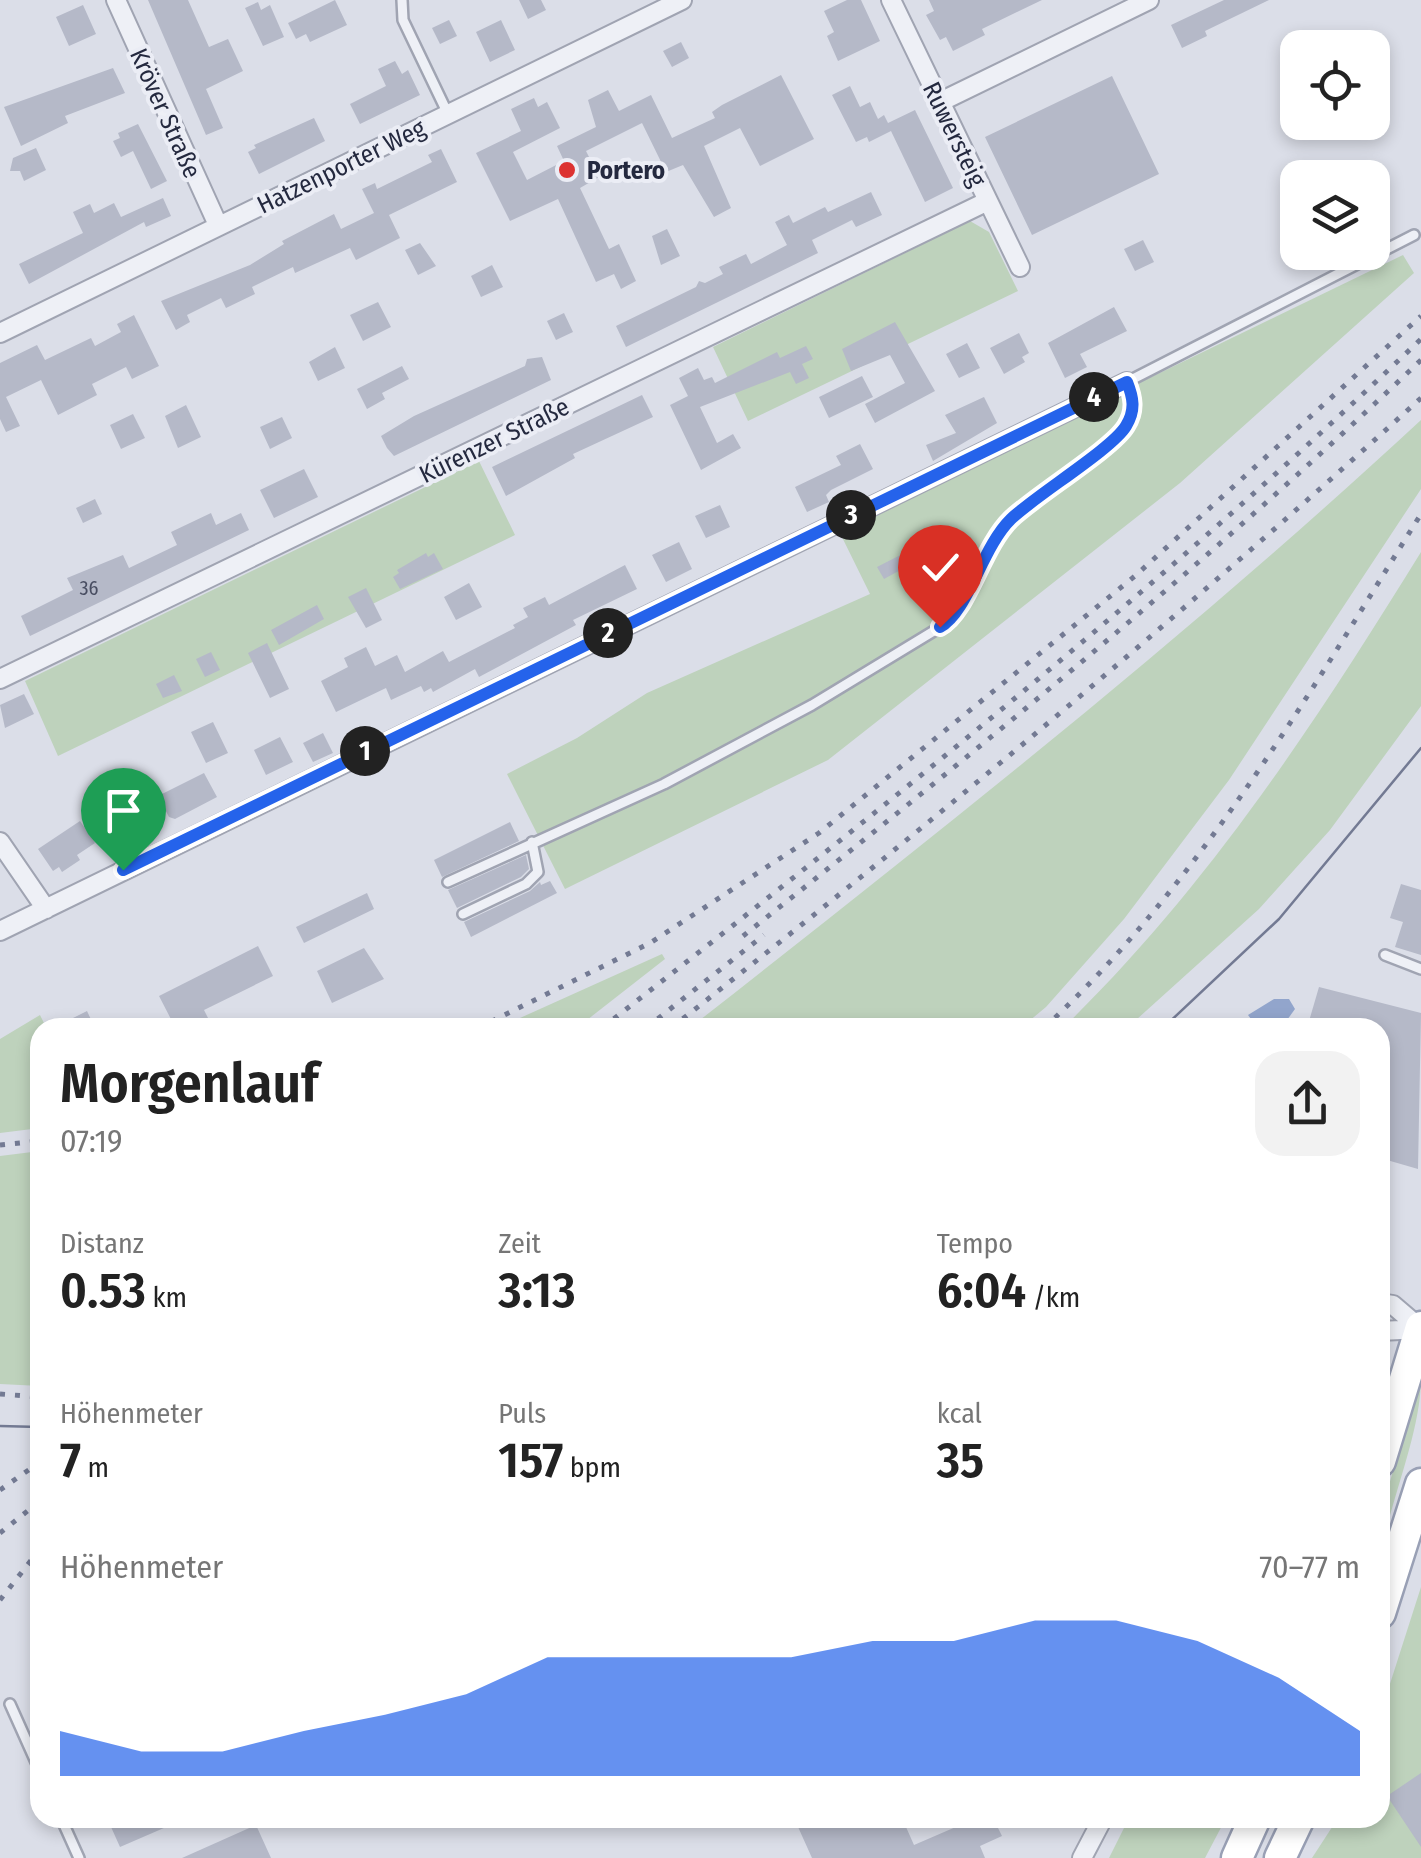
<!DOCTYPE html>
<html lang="de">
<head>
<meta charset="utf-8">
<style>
  :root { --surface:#fff; --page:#f2f2f2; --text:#222; --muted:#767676; --accent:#2563eb }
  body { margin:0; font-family:"Fira Sans Condensed",sans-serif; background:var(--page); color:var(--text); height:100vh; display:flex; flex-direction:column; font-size:38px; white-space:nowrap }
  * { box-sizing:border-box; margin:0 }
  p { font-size:32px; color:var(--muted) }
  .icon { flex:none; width:55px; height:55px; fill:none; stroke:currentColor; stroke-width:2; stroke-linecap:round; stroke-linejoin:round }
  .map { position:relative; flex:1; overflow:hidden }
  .details { position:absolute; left:30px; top:1018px; width:1360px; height:810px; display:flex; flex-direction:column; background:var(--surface); border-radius:30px; box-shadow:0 5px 15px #0003 }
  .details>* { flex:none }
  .fabs { position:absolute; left:1280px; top:30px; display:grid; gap:20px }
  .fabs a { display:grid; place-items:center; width:110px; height:110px; border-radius:20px; background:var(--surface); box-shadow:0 5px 15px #0003; font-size:50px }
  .pin { position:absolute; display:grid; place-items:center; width:85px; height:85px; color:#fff; margin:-102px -42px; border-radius:50% 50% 50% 0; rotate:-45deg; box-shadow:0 0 10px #0007 }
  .pin .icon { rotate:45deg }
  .km { position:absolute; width:50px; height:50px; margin:-25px; border-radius:50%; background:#222; color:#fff; font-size:28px; line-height:50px; text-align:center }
  .round { display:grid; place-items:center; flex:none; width:105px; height:105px; border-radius:30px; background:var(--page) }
  .summary { display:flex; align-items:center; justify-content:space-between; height:170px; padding:0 30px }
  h1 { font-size:55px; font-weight:600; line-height:75px }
  .figures { display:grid; grid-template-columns:repeat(3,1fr); gap:15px; height:170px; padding:10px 30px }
  .figures div { display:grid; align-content:center }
  .figures b { font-size:50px; font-weight:600 }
  .figures small { font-size:28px; font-weight:400 }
  .figures p { font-size:28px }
  .chart { height:280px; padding:20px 30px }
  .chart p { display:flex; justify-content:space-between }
  .chart svg { width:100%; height:180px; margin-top:10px; fill:var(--accent); opacity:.7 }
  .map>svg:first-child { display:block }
  .green { fill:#bed2bc }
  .water { fill:#92a5cc }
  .building { fill:#b5b9c8 }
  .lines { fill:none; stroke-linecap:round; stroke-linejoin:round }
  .service-casing { stroke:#a0a4b2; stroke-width:14 }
  .minor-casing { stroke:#a0a4b2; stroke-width:22 }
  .primary-casing { stroke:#99a0b5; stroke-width:35 }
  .service { stroke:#eef0f6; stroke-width:9 }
  .minor { stroke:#eef0f6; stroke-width:18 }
  .primary { stroke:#fff; stroke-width:30 }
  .tram { stroke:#737a93; stroke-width:2.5 }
  .rail { stroke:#737a93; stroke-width:5; stroke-dasharray:5 10; stroke-linecap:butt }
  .route-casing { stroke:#fff; stroke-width:20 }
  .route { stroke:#2563eb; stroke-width:12 }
  .poi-dot { fill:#dc3231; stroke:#ebedf5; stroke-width:4 }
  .labels { text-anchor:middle; stroke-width:8; stroke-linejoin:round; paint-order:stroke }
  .number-label { font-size:20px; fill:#484d61 }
  .street-label { font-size:25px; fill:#24293f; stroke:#ebedf5 }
  .poi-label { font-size:25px; font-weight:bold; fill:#24293f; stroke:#ebedf5; text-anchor:start }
</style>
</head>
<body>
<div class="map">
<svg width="1421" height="1858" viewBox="0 0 1421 1858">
  <rect width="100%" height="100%" fill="#dbdee8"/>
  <path class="green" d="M970,221l19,11 29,59 -270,130 -35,-74z
    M1403,255l11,18 -234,210 -352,277 -263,129 -58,-115 70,-36 70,-45 223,-99 -32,-65z
    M1421,420v69l-192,291 -105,139 -78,88 -24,20h-331c251,-197 496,-390 730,-607z
    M479,461l36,74 -457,221 -33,-75z
    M1421,552v154l-91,124 -71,79 -123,111 -9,7h-63c144,-140 252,-305 357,-475z
    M662,954l3,5 -87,68h-78z
    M40,1015l6,12 -6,1v100l-40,5v-94z
    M40,1151v235l-40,-2v-228z
    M1421,1377c0,58 -32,124 -41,184v-46z
    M1421,1587v271h-109l26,-40h42v-103z
    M1129,1818h97l-21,40h-96z"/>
  <path class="water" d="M1274,999h15l6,10 -13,18h-25l-9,-12z"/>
  <path class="building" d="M148,0h40l21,47 19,-8 15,32 -37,18 17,39 -17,7z
    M335,0l12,25 -37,17 -4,-8 -10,5 -8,-16z
    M519,0h22l5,10 -18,9z
    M847,0h14l19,41 -42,20 -11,-25 7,-4 -10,-21z
    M929,0h113l-60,29 3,6 -32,16 -7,-14 -6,3 -14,-25 8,-4z
    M1224,0h45l-64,31 2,5 -25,12 -11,-23z
    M258,2l3,8 9,-5 14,32 -21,9 -18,-38z
    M83,5l13,29 -27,12 -13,-29z
    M449,20l8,16 -17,8 -8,-16z
    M501,20l14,30 -25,12 -14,-30z
    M681,42l8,16 -17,9 -9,-16z
    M395,61l7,13 6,-4 12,25 -60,29 -10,-20 36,-18 -8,-17z
    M113,68l12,25 -60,23 3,7 -47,23 -17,-39z
    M781,75l33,64 -54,27 -20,-38 -36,18 27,62 -17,9 -31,-52 -17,7 -24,-49 -56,28 13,26 -19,11 29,61 10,-5 17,37 -15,8 -7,-15 -18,8 -38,-83 -48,22 -34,-68 45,-22 -10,-22 23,-11 4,9 9,-5 13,26 -47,24 14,28 37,-19 -7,-15 39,-19 -8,-27 20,-10 11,21 32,-16 21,43 43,-20 -3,-6 10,-7z
    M1112,76l47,98 -127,61 -47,-98z
    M850,86l10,21 10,-5 8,17 6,-4 4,8 27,-13 38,78 -28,14 -34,-71 -22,11 -2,-5 -11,5 -24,-47z
    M314,118l11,23 -66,33 -11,-22 8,-4 -2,-3z
    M138,124l29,57 -16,8 -18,-38 -12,6 -8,-16 7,-3 -2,-5z
    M36,148l10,22 -22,11 -4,-10h-10l3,-13z
    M441,149l16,33 -68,33 11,23 -44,22 -6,-12 -55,25 -2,-6 -41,20 3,7 -29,14 -5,-10 -34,17 3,7 -14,8 -15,-29 89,-36 34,-21 -2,-3 52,-27 7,15 33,-16 -12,-24 13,-6 2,6 55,-27 -4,-7z
    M871,192l11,23 -26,12 -4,-7 -40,20 6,13 -192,94 -10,-21 80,-39 3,-6 6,2 18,-9 -4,-7 27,-13 5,10 36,-19 -12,-23 14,-7 4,8 32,-16 3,5z
    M163,198l8,18 -25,11 -2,-5 -115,62 -10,-20 64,-31 -10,-21 17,-8 4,9 20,-10 7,14z
    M667,229l13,27 -19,9 -9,-29z
    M1143,240l11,22 -19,9 -11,-22z
    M420,243l16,23 -18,9 -13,-25z
    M492,265l11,22 -22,10 -10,-21z
    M378,302l13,25 -28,14 -13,-26z
    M1114,307l13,24 -47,23 7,13 -22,11 -17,-35z
    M564,313l9,19 -17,8 -9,-19z
    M134,315l25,51 -27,13 -6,-12 -34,17 5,11 -39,20 -17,-35 -35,17 14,29 -14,6 -6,-13v-56l37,-18 8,15 46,-22 4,8 26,-14 -4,-8z
    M895,322l40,69 -60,32 -10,-19 40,-21 -15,-28 -39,16 -9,-22z
    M1019,333l10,20 -7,4 3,5 -21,12 -14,-26z
    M967,343l13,25 -21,10 -13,-24z
    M806,346l7,13 -11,5 7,14 -13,6 -6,-12 -90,35 17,36 16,-9 8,14 -40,22 -31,-65 18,-9 -9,-18 19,-10 6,12 8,-3 3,6 62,-31 3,6z
    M335,347l10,21 -27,13 -9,-19z
    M542,357l9,23 -157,76 -7,-8 -6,-12 33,-20 111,-50 2,-7z
    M402,366l7,13 -27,14 3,6 -18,10 -10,-20z
    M862,376l11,21 -44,21 -10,-21z
    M642,395l11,22 -80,37 2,4 -69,38 -14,-29z
    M984,397l13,26 -64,38 -7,-16 30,-12 -11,-18z
    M186,405l15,32 -23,11 -13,-32z
    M133,414l12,24 -24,11 -11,-24z
    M282,417l10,21 -22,11 -10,-22z
    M860,444l13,25 -42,21 -5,5 3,7 -22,10 -12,-25 46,-22 -5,-9z
    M304,469l14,28 -44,21 -14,-28z
    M95,499l7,15 -19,9 -7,-15z
    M720,505l10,22 -24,11 -11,-22z
    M211,513l5,12 25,-12 8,17 -219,106 -9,-20 52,-26 -6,-12 56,-23 6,13 48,-23 -6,-13z
    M679,542l13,27 -26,13 -14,-27z
    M920,545l6,11 -42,23 -7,-12z
    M426,553l2,4 6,-4 9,16 -43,20 -7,-12 6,-4 -2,-3z
    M625,565l12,24 -64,31 3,5 -97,52 -4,-8 -42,23 -2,-4 -7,4 -3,-6 -30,14 -5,-12 -50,24 -15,-31 27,-14 -4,-9 22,-11 9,19 22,-11 8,17 38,-21 6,11 66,-34 -2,-3 15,-8 -5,-9 22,-11 4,8z
    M469,583l13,24 -26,13 -12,-23z
    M366,588l16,32 -16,8 -18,-31z
    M317,605l7,14 -45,26 -8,-15z
    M267,643l22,46 -19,9 -22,-45z
    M211,652l9,18 -15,7 -9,-18z
    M174,675l8,16 -19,7 -7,-14z
    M24,694l10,20 -29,14 -5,-23z
    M213,722l15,31 -22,10 -15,-31z
    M323,733l10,20 -20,9 -10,-19z
    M280,737l13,25 -27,13 -12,-25z
    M204,773l13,24 -42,22 -6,-2 -9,-17 2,-6z
    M126,797l14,30 -23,11 -15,-29z
    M80,821l15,22 -18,12 3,5 -18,12 -3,-5 -6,4 -15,-22z
    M510,822l9,19 -77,36 -8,-17z
    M526,855l3,14 -8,8 -64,31 -9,-18z
    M550,881l7,12 -86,44 -7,-15 66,-31 10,-9 1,3z
    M1401,884l20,6v65l-26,-8 8,-25 -13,-4z
    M367,893l7,16 -70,34 -8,-16z
    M258,946l15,30 -69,34 9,18 -39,-3 -15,-29z
    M364,948l20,31 -52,24 -15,-32z
    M1319,987l102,26 -3,156 -38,-11v-130h-73z
    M87,1011l8,17h-42z
    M1421,1773v74l-34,-51z
    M107,1818h80l-67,29z
    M794,1818h108l12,27 51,-22 -2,-5h30l9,18 -22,10 5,12h-173z
    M256,1825l15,33h-89z"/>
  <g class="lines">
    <g class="service-casing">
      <path id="service" d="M402,0l1,20 45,94
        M448,882l216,-98 148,-79 135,-82c28,-29 33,-75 65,-105 24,-23 101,-69 114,-92 10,-16 7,-29 1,-44l287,-147
        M463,914l63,-30 12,-12 -6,-30
        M1385,955l36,14
        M10,1704l30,67
        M61,1818l18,40"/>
    </g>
    <g class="minor-casing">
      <path id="minor" d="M116,0l102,225
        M891,0l129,267
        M940,102l209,-102
        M0,333l682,-333
        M0,679l988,-478
        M0,842l46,67
        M0,931l1127,-549
        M1380,1303l13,2 28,24
        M1380,1331l41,-2
        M1082,1858l21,-40"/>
    </g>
    <g class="primary-casing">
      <path id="primary" d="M1380,1461l41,-134
        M1380,1613l41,-129
        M1237,1858l18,-40
        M1280,1858l19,-40"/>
    </g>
    <use href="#service" class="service"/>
    <use href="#minor" class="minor"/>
    <use href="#primary" class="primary"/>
    <path class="tram" d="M1163,1028l116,-109 142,-171
      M0,1426l40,1"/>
    <path class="rail" d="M743,936c233,-184 463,-371 678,-576
      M478,1028l172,-85 169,-110 316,-257 286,-260
      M602,1028c282,-220 561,-442 819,-689
      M646,1028l118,-93
      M671,1028c258,-202 508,-410 750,-630
      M1044,1028c157,-145 265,-335 377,-514
      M0,1145l40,-4
      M0,1394l40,3
      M0,1490l40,-28
      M0,1533l40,-32
      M0,1600l40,-51"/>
  </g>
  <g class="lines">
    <g class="route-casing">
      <path id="route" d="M123,870l1004,-488c6,15 9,28 -1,44 -14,23 -90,69 -115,93 -29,28 -43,93 -71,108"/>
    </g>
    <use href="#route" class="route"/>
  </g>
  <circle class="poi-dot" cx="567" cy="170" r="10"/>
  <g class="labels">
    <g class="number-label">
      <text x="89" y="595">36</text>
    </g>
    <g class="street-label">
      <text transform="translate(166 113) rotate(66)" y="9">Kröver Straße</text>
      <text transform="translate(955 134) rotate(64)" y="9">Ruwersteig</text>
      <text transform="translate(341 166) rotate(-26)" y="9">Hatzenporter Weg</text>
      <text transform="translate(494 440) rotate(-26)" y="9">Kürenzer Straße</text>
    </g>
    <g class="poi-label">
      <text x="587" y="179">Portero</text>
    </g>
  </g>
</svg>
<div class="fabs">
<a><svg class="icon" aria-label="locate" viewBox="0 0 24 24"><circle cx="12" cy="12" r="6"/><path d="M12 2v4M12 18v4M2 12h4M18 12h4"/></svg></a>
<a><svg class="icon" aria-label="layers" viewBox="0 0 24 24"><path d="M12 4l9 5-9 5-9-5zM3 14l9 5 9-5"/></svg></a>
</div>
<div class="pin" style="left:123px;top:870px;background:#1e9e55"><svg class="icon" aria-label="arrive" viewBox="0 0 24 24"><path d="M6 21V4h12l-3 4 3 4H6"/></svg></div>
<div class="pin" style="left:940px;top:627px;background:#d93025"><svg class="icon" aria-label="check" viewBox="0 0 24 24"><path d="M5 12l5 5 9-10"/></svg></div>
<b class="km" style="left:365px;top:751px">1</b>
<b class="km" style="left:608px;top:633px">2</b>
<b class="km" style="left:851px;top:515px">3</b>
<b class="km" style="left:1094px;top:397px">4</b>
<section class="details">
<div class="summary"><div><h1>Morgenlauf</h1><p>07:19</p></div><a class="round"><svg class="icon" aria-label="share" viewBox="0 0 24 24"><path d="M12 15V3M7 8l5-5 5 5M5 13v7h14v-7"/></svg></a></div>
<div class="figures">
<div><p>Distanz</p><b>0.53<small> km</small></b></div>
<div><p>Zeit</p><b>3:13</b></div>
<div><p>Tempo</p><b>6:04<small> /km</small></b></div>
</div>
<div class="figures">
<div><p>Höhenmeter</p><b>7<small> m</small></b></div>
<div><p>Puls</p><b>157<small> bpm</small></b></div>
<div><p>kcal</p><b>35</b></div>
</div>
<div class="chart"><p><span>Höhenmeter</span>70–77 m</p>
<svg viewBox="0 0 160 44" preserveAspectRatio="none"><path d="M0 44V33L10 38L20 38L30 33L40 29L50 24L60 15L70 15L80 15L90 15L100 11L110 11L120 6L130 6L140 11L150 20L160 33V44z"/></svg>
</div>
</section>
</div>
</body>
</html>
